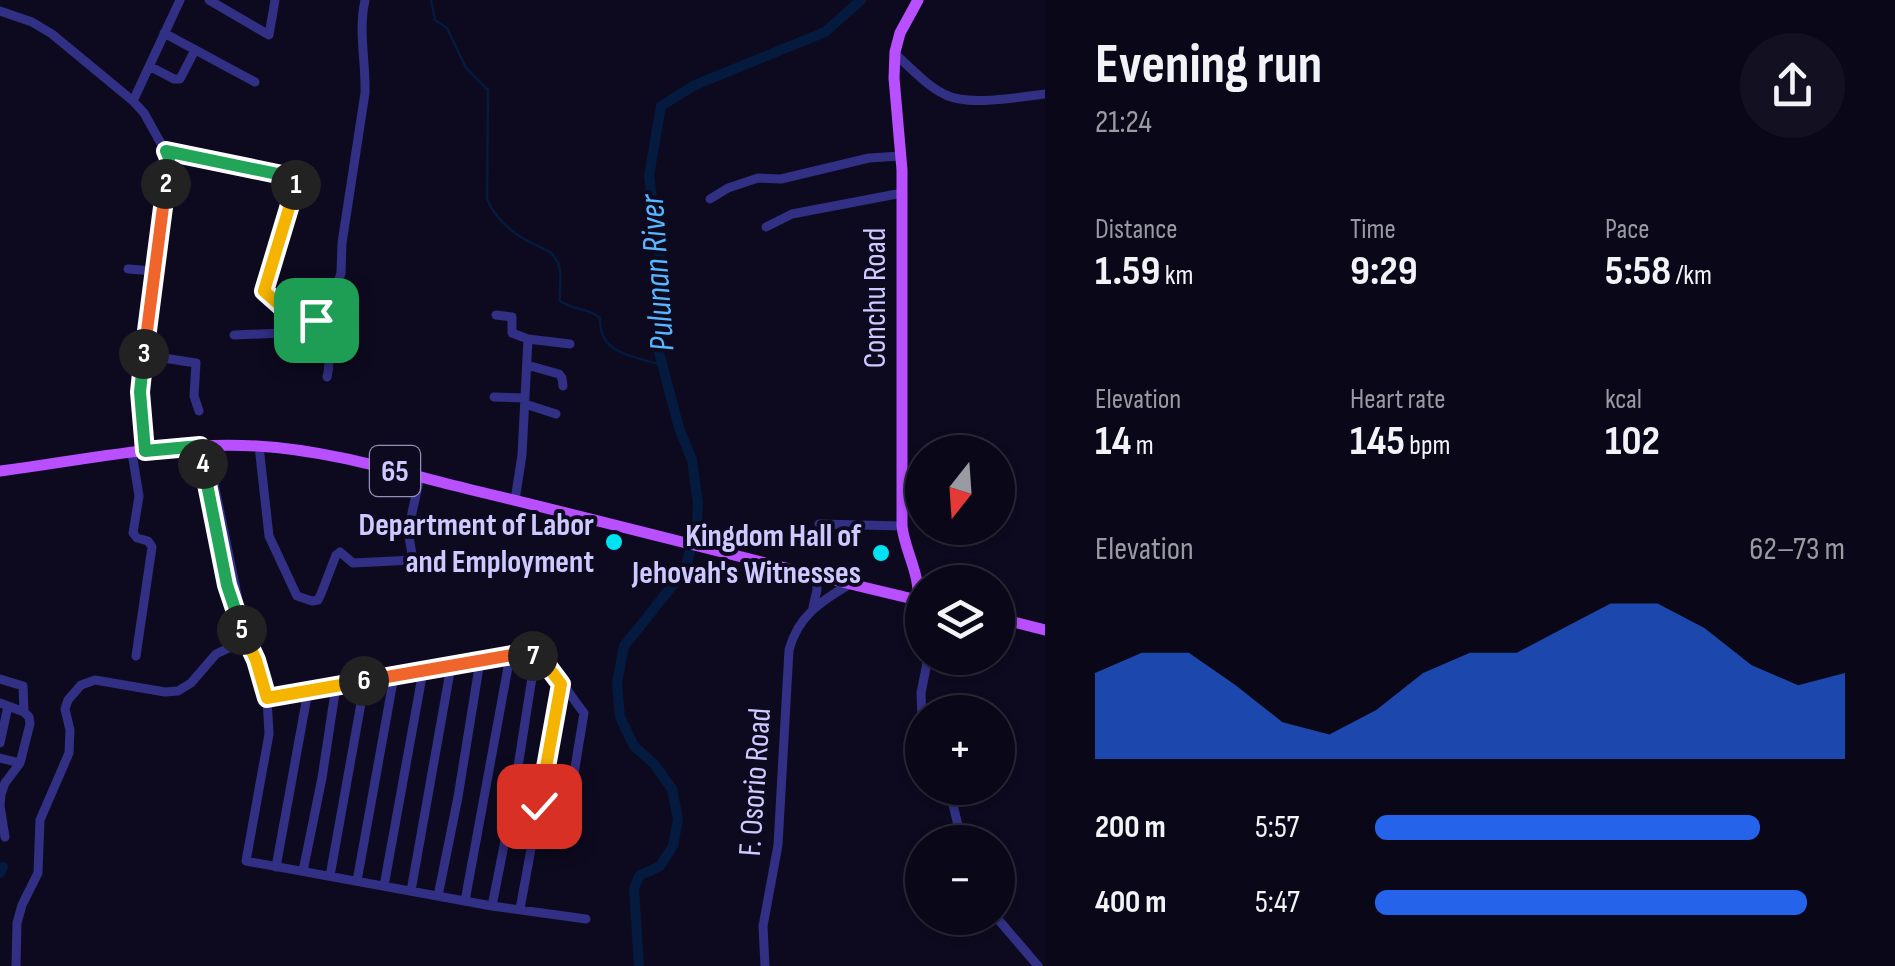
<!DOCTYPE html>
<html lang="en">
<head>
<meta charset="utf-8">
<style>
  :root { --surface:#0a0818; --page:#131121; --text:#f1f3f6; --muted:#999aa2; --line:#2a2937; --accent:#2563eb }
  body { margin:0; font-family:"Sofia Sans Condensed",sans-serif; background:var(--page); color:var(--text); height:100vh; display:flex; flex-direction:column; font-size:38px; white-space:nowrap }
  * { box-sizing:border-box; margin:0 }
  p { font-size:32px; color:var(--muted) }
  .icon { flex:none; width:55px; height:55px; fill:none; stroke:currentColor; stroke-width:2; stroke-linecap:round; stroke-linejoin:round }
  .map { position:relative; flex:1; overflow:hidden }
  .details { display:flex; flex-direction:column; background:var(--surface); width:850px }
  .details>* { flex:none }
  .needle { width:65px; rotate:197deg }
  .fabs { position:absolute; left:905px; top:435px; display:grid; gap:20px }
  .fabs a { display:grid; place-items:center; width:110px; height:110px; border-radius:50%; background:var(--surface); box-shadow:0 2px 8px #0004,0 0 0 2px var(--line); font-size:50px }
  .pin { position:absolute; display:grid; place-items:center; width:85px; height:85px; color:#fff; margin:-42px; border-radius:20px; box-shadow:0 5px 15px #0006 }
  .km { position:absolute; width:50px; height:50px; margin:-25px; border-radius:50%; background:#222; color:#fff; font-size:28px; line-height:50px; text-align:center }
  .round { display:grid; place-items:center; flex:none; width:105px; height:105px; border-radius:52px; background:var(--page) }
  .headline { display:flex; align-items:center; justify-content:space-between; height:170px; padding:0 50px }
  h1 { font-size:55px; font-weight:700; line-height:75px }
  .metrics { display:grid; grid-template-columns:repeat(3,1fr); gap:15px; height:170px; padding:10px 50px }
  .metrics div { display:grid; align-content:center }
  .metrics b { font-size:42px; font-weight:700 }
  .metrics small { font-size:28px; font-weight:400 }
  .metrics p { font-size:28px }
  .chart { height:280px; padding:20px 50px }
  .chart p { display:flex; justify-content:space-between }
  .chart svg { width:100%; height:180px; margin-top:10px; fill:var(--accent); opacity:.7 }
  ul { padding:0 50px; list-style:none; font-size:32px }
  li { display:grid; grid-template-columns:160px 120px 1fr; align-items:center; height:75px }
  li i { height:25px; border-radius:12px; background:var(--accent) }
  main { display:flex; flex:1; min-height:0 }
  .map>svg:first-child { display:block }
  .lines { fill:none; stroke-linecap:round; stroke-linejoin:round }
  .stream { stroke:#041b3f; stroke-width:2.5 }
  .river { stroke:#041b3f; stroke-width:10 }
  .minor { stroke:#313084; stroke-width:9 }
  .major { stroke:#b950ff; stroke-width:11 }
  .split-1-casing { stroke:#fff; stroke-width:20 }
  .split-2-casing { stroke:#fff; stroke-width:20 }
  .split-3-casing { stroke:#fff; stroke-width:20 }
  .split-4-casing { stroke:#fff; stroke-width:20 }
  .split-5-casing { stroke:#fff; stroke-width:20 }
  .split-6-casing { stroke:#fff; stroke-width:20 }
  .split-7-casing { stroke:#fff; stroke-width:20 }
  .split-8-casing { stroke:#fff; stroke-width:20 }
  .split-1 { stroke:#f5b400; stroke-width:12 }
  .split-2 { stroke:#22a559; stroke-width:12 }
  .split-3 { stroke:#f0652b; stroke-width:12 }
  .split-4 { stroke:#22a559; stroke-width:12 }
  .split-5 { stroke:#22a559; stroke-width:12 }
  .split-6 { stroke:#f5b400; stroke-width:12 }
  .split-7 { stroke:#f0652b; stroke-width:12 }
  .split-8 { stroke:#f5b400; stroke-width:12 }
  .poi-dot { fill:#00e2f4; stroke:#0d0a20; stroke-width:4 }
  .labels { text-anchor:middle; stroke-width:8; stroke-linejoin:round; paint-order:stroke }
  .shield { fill:#0d0a20; stroke:#9490bc; stroke-width:2.5 }
  .shield-label { font-size:30px; font-weight:bold; fill:#cec9ff }
  .street-label { font-size:32px; fill:#cec9ff; stroke:#0d0a20 }
  .poi-label { font-size:32px; font-weight:bold; fill:#cec9ff; stroke:#0d0a20; text-anchor:end }
  .water-label { font-size:35px; font-style:italic; fill:#57b6ff; stroke:#0d0a20 }
</style>
</head>
<body>
<main>
<div class="map">
<svg width="1045" height="966" viewBox="0 0 1045 966">
  <rect width="100%" height="100%" fill="#0d0a20"/>
  <g class="lines">
    <path class="stream" d="M431,0l4,20 12,8 19,40 22,22 -1,109c9,21 24,34 45,44 11,6 19,7 25,18 6,10 2,28 3,40 17,11 25,5 40,17 -1,37 33,38 62,47"/>
    <path class="river" d="M0,873l3,-6
      M639,966l-5,-77 5,-13 21,-10 13,-20 5,-27 -6,-30 -18,-25 -20,-18 -14,-29 -3,-34 7,-37 61,-76 12,-46 1,-20 -6,-44 -13,-32 -20,-76 5,-60 -15,-116 12,-70 34,-21 130,-53 36,-32"/>
    <path class="minor" d="M209,0l60,35 6,-35
      M0,11l32,11 20,12 81,67 11,12 25,45 -30,234 6,59
      M164,33l91,49
      M895,54c16,14 31,31 49,40 23,13 75,3 101,0
      M149,66l25,13h6l15,-29
      M133,101l47,-101
      M167,151l129,28 -32,112c16,20 55,24 62,38 2,4 2,12 2,16 1,11 2,21 -1,32
      M710,199l18,-11 30,-10 23,1 88,-21 32,-2
      M766,227l26,-13 110,-21
      M128,269l26,2
      M496,315l16,2v16l16,6 -6,116 -7,45
      M282,333l4,21
      M234,335l48,-2v-26
      M328,335l4,-10 4,-37 5,-15 1,-30 23,-150c1,-32 -7,-61 0,-93
      M528,339l42,5
      M309,354v-10l19,-1
      M144,355l52,8 -2,33 5,15
      M527,365l32,9 3,4 1,8
      M494,397l31,1
      M525,404l31,10
      M206,445l33,159 -2,9
      M199,446l33,160 24,54 11,38 2,36 -23,127 246,45 94,13
      M259,446l10,90 28,60 15,5 6,-1 3,-6 15,-39 4,-3 13,11 60,-3 -5,-29 12,-54
      M132,453l7,43 -6,37 4,5 11,3 4,6 -16,109
      M819,524l83,2
      M813,607l4,-17 -1,-14
      M0,679l23,7 1,26 5,5 1,7 -10,39 -15,20 -4,11 -1,12 5,31
      M267,698l251,-44c30,0 49,38 66,59l-16,97 -29,-4
      M0,703l24,9
      M922,718l-1,-25 7,-35
      M0,743l8,-37
      M0,758l20,5
      M949,788l13,54
      M276,867l32,-176
      M303,871l19,-93 14,-92
      M330,876l35,-195
      M357,881l37,-205
      M384,886l39,-215
      M411,891l40,-225
      M438,896l20,-99 22,-136
      M465,901l45,-245
      M492,906l20,-101 24,-153
      M520,909l41,-224
      M997,918l41,48
      M16,966l1,-43 5,-18 16,-32 2,-53 29,-67 1,-23 -5,-21 3,-9 13,-15 14,-5 70,12 13,-1 13,-8 25,-29 30,-14
      M765,966l-2,-40 15,-81 11,-195c9,-34 32,-49 61,-66"/>
    <path class="major" d="M0,471c85,-11 171,-30 257,-25 72,4 145,27 215,44 151,36 300,76 450,111
      M917,599c5,-21 -13,-50 -15,-73v-356l-8,-92 1,-26 5,-19 18,-33
      M998,618l47,12"/>
  </g>
  <g class="lines">
    <g class="split-1-casing">
      <path id="split-1" d="M296,185l-32,106 18,16 34,13"/>
    </g>
    <g class="split-2-casing">
      <path id="split-2" d="M166,184l3,-26 -3,-7 126,26 4,3v5"/>
    </g>
    <g class="split-3-casing">
      <path id="split-3" d="M144,354l22,-170"/>
    </g>
    <g class="split-4-casing">
      <path id="split-4" d="M144,354l-4,38 5,59 55,-5 3,18"/>
    </g>
    <g class="split-5-casing">
      <path id="split-5" d="M203,464l24,121 15,45"/>
    </g>
    <g class="split-6-casing">
      <path id="split-6" d="M242,630l14,30 11,38 97,-17"/>
    </g>
    <g class="split-7-casing">
      <path id="split-7" d="M364,681l154,-27 15,2"/>
    </g>
    <g class="split-8-casing">
      <path id="split-8" d="M533,656l13,8 15,20 -22,122"/>
    </g>
    <use href="#split-1" class="split-1"/>
    <use href="#split-2" class="split-2"/>
    <use href="#split-3" class="split-3"/>
    <use href="#split-4" class="split-4"/>
    <use href="#split-5" class="split-5"/>
    <use href="#split-6" class="split-6"/>
    <use href="#split-7" class="split-7"/>
    <use href="#split-8" class="split-8"/>
  </g>
  <g class="poi-dot">
    <circle cx="614" cy="542" r="10"/>
    <circle cx="881" cy="553" r="10"/>
  </g>
  <g class="labels">
    <rect class="shield" x="370" y="446" width="50" height="50" rx="8"/>
    <g class="shield-label">
      <text x="395" y="481">65</text>
    </g>
    <g class="street-label">
      <text transform="translate(874 298) rotate(-90)" y="11">Conchu Road</text>
      <text transform="translate(754 782) rotate(-86)" y="11">F. Osorio Road</text>
    </g>
    <g class="poi-label">
      <text x="594" y="535">Department of Labor<tspan x="594" dy="37">and Employment</tspan></text>
      <text x="861" y="546">Kingdom Hall of<tspan x="861" dy="37">Jehovah's Witnesses</tspan></text>
    </g>
    <g class="water-label">
      <text transform="translate(656 273) rotate(-94)" y="12">Pulunan River</text>
    </g>
  </g>
</svg>
<div class="fabs">
<a><svg class="needle" viewBox="-14 -14 28 28"><path d="M0-13l5 13h-10z" fill="#e53935"/><path d="M0 13l5-13h-10z" fill="#999aa2"/></svg></a>
<a><svg class="icon" aria-label="layers" viewBox="0 0 24 24"><path d="M12 4l9 5-9 5-9-5zM3 14l9 5 9-5"/></svg></a>
<a>+</a>
<a>−</a>
</div>
<div class="pin" style="left:316px;top:320px;background:#1e9e55"><svg class="icon" aria-label="arrive" viewBox="0 0 24 24"><path d="M6 21V4h12l-3 4 3 4H6"/></svg></div>
<div class="pin" style="left:539px;top:806px;background:#d93025"><svg class="icon" aria-label="check" viewBox="0 0 24 24"><path d="M5 12l5 5 9-10"/></svg></div>
<b class="km" style="left:296px;top:185px">1</b>
<b class="km" style="left:166px;top:184px">2</b>
<b class="km" style="left:144px;top:354px">3</b>
<b class="km" style="left:203px;top:464px">4</b>
<b class="km" style="left:242px;top:630px">5</b>
<b class="km" style="left:364px;top:681px">6</b>
<b class="km" style="left:533px;top:656px">7</b>
</div>
<section class="details">
<div class="headline"><div><h1>Evening run</h1><p>21:24</p></div><a class="round"><svg class="icon" aria-label="share" viewBox="0 0 24 24"><path d="M12 15V3M7 8l5-5 5 5M5 13v7h14v-7"/></svg></a></div>
<div class="metrics">
<div><p>Distance</p><b>1.59<small> km</small></b></div>
<div><p>Time</p><b>9:29</b></div>
<div><p>Pace</p><b>5:58<small> /km</small></b></div>
</div>
<div class="metrics">
<div><p>Elevation</p><b>14<small> m</small></b></div>
<div><p>Heart rate</p><b>145<small> bpm</small></b></div>
<div><p>kcal</p><b>102</b></div>
</div>
<div class="chart"><p><span>Elevation</span>62–73 m</p>
<svg viewBox="0 0 160 44" preserveAspectRatio="none"><path d="M0 44V23L10 18L20 18L30 26L40 35L50 38L60 32L70 23L80 18L90 18L100 12L110 6L120 6L130 12L140 21L150 26L160 23V44z"/></svg>
</div>
<ul>
<li><b>200 m</b>5:57<i style="width:82%"></i></li>
<li><b>400 m</b>5:47<i style="width:92%"></i></li>
</ul>
</section>
</main>
</body>
</html>
